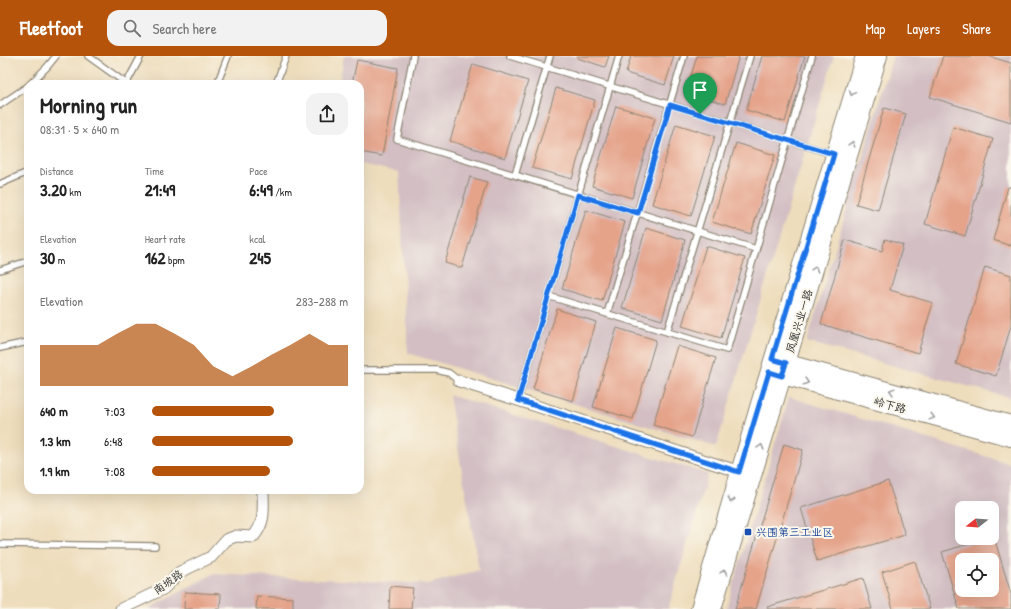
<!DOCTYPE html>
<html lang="en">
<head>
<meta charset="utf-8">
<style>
  :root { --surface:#fff; --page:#f2f2f2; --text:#222; --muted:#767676; --accent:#b45309 }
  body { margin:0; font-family:"Patrick Hand","LXGW WenKai TC",sans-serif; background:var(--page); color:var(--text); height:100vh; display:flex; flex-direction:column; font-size:15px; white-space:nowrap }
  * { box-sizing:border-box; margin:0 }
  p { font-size:13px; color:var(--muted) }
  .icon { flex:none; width:22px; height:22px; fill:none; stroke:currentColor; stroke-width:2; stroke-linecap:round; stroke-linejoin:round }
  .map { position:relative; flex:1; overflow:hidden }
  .side { position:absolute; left:24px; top:24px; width:340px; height:414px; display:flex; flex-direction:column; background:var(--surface); border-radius:12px; box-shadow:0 4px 16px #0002 }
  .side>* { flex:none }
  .needle { width:26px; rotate:253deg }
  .controls { position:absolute; left:955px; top:445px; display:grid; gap:8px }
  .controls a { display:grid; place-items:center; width:44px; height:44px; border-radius:8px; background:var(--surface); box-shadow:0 4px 16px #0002; font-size:20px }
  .pin { position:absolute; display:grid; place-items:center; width:34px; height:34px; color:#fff; margin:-41px -17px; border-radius:50% 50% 50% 0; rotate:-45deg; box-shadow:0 0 4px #0007 }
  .pin .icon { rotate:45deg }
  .round { display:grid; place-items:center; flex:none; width:42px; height:42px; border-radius:12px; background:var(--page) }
  .overview { display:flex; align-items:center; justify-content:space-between; height:68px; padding:0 16px }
  h1 { font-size:22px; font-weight:700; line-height:30px }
  .stats { display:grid; grid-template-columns:repeat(3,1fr); gap:6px; height:68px; padding:4px 16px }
  .stats div { display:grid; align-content:center }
  .stats b { font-size:17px; font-weight:700 }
  .stats small { font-size:11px; font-weight:400 }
  .stats p { font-size:11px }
  .chart { height:112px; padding:8px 16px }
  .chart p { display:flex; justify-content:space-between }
  .chart svg { width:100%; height:72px; margin-top:4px; fill:var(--accent); opacity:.7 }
  ul { padding:0 16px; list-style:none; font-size:13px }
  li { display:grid; grid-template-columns:64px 48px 1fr; align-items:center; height:30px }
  li i { height:10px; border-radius:5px; background:var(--accent) }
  header { display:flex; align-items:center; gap:24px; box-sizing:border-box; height:56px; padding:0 20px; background:var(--accent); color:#fff }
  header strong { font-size:19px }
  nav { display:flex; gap:22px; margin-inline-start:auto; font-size:14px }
  .search { width:280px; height:36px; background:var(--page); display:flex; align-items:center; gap:10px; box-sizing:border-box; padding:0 14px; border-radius:12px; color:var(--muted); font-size:15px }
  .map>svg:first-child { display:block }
  .industrial { fill:#d2bec3; fill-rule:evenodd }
  .building { fill:#e5a38a; fill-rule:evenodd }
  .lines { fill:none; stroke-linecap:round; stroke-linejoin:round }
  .lane-casing { stroke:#8c8474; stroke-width:8 }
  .street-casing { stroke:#8c8474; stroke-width:13 }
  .secondary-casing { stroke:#8c8474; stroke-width:18 }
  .lane { stroke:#fff; stroke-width:5.5 }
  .street { stroke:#fff; stroke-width:11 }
  .secondary { stroke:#fff; stroke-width:16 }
  .oneway { stroke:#a0a0a0 }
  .route-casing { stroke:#fff; stroke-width:8 }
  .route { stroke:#1a73e8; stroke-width:5 }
  .transit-dot { fill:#1a4fb4; stroke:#fbf7ec; stroke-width:1.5 }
  .labels { text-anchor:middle; stroke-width:4; stroke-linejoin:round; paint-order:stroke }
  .street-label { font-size:11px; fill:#2b2b2b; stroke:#fbf7ec }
  .transit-label { font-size:11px; fill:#164399; stroke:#fbf7ec; text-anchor:start }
</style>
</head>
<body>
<header>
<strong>Fleetfoot</strong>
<div class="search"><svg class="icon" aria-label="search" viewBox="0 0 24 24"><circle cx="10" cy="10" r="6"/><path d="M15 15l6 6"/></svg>Search here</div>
<nav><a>Map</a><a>Layers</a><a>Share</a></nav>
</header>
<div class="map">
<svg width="1011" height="553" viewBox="0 0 1011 553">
  <rect width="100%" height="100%" fill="#fbf7ec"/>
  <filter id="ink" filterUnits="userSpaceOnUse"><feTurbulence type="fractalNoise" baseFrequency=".025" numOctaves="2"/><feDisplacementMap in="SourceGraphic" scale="8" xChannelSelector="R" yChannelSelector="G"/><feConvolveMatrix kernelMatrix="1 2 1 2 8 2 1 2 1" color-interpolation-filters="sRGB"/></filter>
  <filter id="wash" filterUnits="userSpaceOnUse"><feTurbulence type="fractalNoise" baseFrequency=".012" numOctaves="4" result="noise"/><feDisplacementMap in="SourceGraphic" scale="16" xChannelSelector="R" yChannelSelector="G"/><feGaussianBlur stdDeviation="0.9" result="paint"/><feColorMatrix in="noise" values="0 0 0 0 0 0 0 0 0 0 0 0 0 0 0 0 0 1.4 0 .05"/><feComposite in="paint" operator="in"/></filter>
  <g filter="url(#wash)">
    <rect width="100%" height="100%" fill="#eeddbc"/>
    <path class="industrial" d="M344,0h490l-118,391 -308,-94 -9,-181 -39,-8v-80h-21z
      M893,0h118v342l-204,-56z
      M449,339l259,79 -40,135h-520l65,-35 215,10 51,-14z
      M789,341l222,67v145h-285zM962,452h30v30h-30zM962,504h30v30h-30z"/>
    <g id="blocks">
      <path class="building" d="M577,0h32l-4,11 -28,-9z
        M631,0h43l-9,29 -39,-12z
        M697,0h42l-14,48 -39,-12z
        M762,0h43l-20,66 -39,-12z
        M943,0h45l23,7v59l-81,-25z
        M357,4l41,8 -16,88 -22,-4v-68h-8z
        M473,8l55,17 -23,77 -55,-17z
        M556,32l39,12 -23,79 -40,-11z
        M616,50l39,12 -23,80 -40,-12z
        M884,52l22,6 -28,96 -22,-6z
        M676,68l39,12 -24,80 -39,-12z
        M953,71l40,12 -28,97 -40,-12z
        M736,87l39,12 -24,79 -39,-12z
        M470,121l17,5 -25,86 -17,-5z
        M1008,131h3v59l-18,-6z
        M586,154l39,12 -23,79 -40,-12z
        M646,172l39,12 -23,80 -40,-12z
        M885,183l18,6 -13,45 43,13 -15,50 -97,-29 24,-84 37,11z
        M706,190l39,12 -24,80 -39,-12z
        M985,211l26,8v51l-15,50 -40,-12z
        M557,253l39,13 -23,79 -40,-12z
        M617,272l39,12 -23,79 -40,-12z
        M677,290l39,12 -24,79 -39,-12z
        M784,388l19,6 -47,159h-21z
        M888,425l17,54 -88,26 -16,-53z
        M992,481h2l17,57v15h-52l-17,-57zM962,504h30v30h-30z
        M915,505l15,48h-37l-11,-37z
        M863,522l9,31h-104l-1,-2z
        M390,530l23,2 -2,21h-22z
        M185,536l36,2 -1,15h-36z
        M257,540l36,2v11h-37z"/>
    </g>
  </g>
  <g filter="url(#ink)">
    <use href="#blocks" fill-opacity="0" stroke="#8c8474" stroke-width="1"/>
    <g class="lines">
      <g class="lane-casing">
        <path id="lane" d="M88,0l39,28
          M413,0l-16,83 359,110
          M510,0l323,98
          M30,28l17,-17 9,-11
          M126,28l15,-28
          M217,28l11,-28
          M276,28l10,-28
          M0,49l28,-19
          M515,119l35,-119
          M0,128l28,-12
          M0,214l28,-9
          M548,240l179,54 85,-294
          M607,258l77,-258
          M667,276l83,-276
          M0,292l28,-6
          M360,314h77l12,3 10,8
          M518,344l101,-344
          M0,488l155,2"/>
      </g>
      <g class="street-casing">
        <path id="street" d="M459,325l287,93
          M121,553l42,-20 17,-17 31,-15 15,-17 10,-4 17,1c13,-15 10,-28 10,-47"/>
      </g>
      <g class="secondary-casing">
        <path id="secondary" d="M777,304l234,64
          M772,317l239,65
          M699,553l60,-205 105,-348
          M713,553l166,-553"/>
      </g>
      <use href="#lane" class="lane"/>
      <use href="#street" class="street"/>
      <use href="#secondary" class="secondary"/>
    </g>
    <defs><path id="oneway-chevron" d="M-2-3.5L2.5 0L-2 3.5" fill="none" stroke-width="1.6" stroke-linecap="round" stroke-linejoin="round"/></defs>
    <g class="oneway">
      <use href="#oneway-chevron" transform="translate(852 37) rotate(107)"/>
      <use href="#oneway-chevron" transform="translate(852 88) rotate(-73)"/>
      <use href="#oneway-chevron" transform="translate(815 213) rotate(-73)"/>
      <use href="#oneway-chevron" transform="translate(806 326) rotate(15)"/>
      <use href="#oneway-chevron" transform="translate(892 335) rotate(-165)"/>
      <use href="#oneway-chevron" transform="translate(932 361) rotate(15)"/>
      <use href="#oneway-chevron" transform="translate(761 391) rotate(-74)"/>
      <use href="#oneway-chevron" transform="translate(731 444) rotate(106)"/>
      <use href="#oneway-chevron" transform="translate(724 516) rotate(-74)"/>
    </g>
  </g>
  <g class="lines" filter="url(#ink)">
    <g class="route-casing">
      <path id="route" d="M670,49l164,49 -62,205 14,4 -4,13 -13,-4 -30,100 -221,-72 60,-205 60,18z"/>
    </g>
    <use href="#route" class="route"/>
  </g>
  <rect class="transit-dot" x="744" y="472" width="8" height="8" rx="2"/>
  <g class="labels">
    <g class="street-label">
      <text transform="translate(799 265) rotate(-73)" y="4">凤凰兴业一路</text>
      <text transform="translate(890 349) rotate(15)" y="4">岭下路</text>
      <text transform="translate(168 526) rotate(-35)" y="4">南坡路</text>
    </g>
    <g class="transit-label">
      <text x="756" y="480">兴围第三工业区</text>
    </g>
  </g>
</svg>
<div class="controls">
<a><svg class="needle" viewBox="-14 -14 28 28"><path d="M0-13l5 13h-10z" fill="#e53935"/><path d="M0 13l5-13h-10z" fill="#767676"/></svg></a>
<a><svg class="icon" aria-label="locate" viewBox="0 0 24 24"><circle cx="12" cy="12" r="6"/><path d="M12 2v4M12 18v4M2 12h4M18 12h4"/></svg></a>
</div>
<div class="pin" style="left:700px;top:58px;background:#1e9e55"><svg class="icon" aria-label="arrive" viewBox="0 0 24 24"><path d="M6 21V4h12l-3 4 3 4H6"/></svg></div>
<section class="side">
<div class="overview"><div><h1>Morning run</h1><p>08:31 · 5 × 640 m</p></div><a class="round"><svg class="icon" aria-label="share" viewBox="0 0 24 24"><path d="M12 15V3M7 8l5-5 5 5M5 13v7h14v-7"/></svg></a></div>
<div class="stats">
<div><p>Distance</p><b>3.20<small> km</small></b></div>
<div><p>Time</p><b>21:49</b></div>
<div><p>Pace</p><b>6:49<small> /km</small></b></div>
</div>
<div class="stats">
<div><p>Elevation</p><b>30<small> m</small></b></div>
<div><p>Heart rate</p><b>162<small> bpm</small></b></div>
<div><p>kcal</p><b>245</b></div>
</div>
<div class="chart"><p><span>Elevation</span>283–288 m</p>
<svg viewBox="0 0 160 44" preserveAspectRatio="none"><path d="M0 44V19L10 19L20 19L30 19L40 12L50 6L60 6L70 12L80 19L90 32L100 38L110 32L120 25L130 19L140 12L150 19L160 19V44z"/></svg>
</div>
<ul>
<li><b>640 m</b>7:03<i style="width:62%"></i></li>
<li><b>1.3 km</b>6:48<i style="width:72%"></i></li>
<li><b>1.9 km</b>7:08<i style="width:60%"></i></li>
</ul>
</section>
</div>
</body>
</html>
